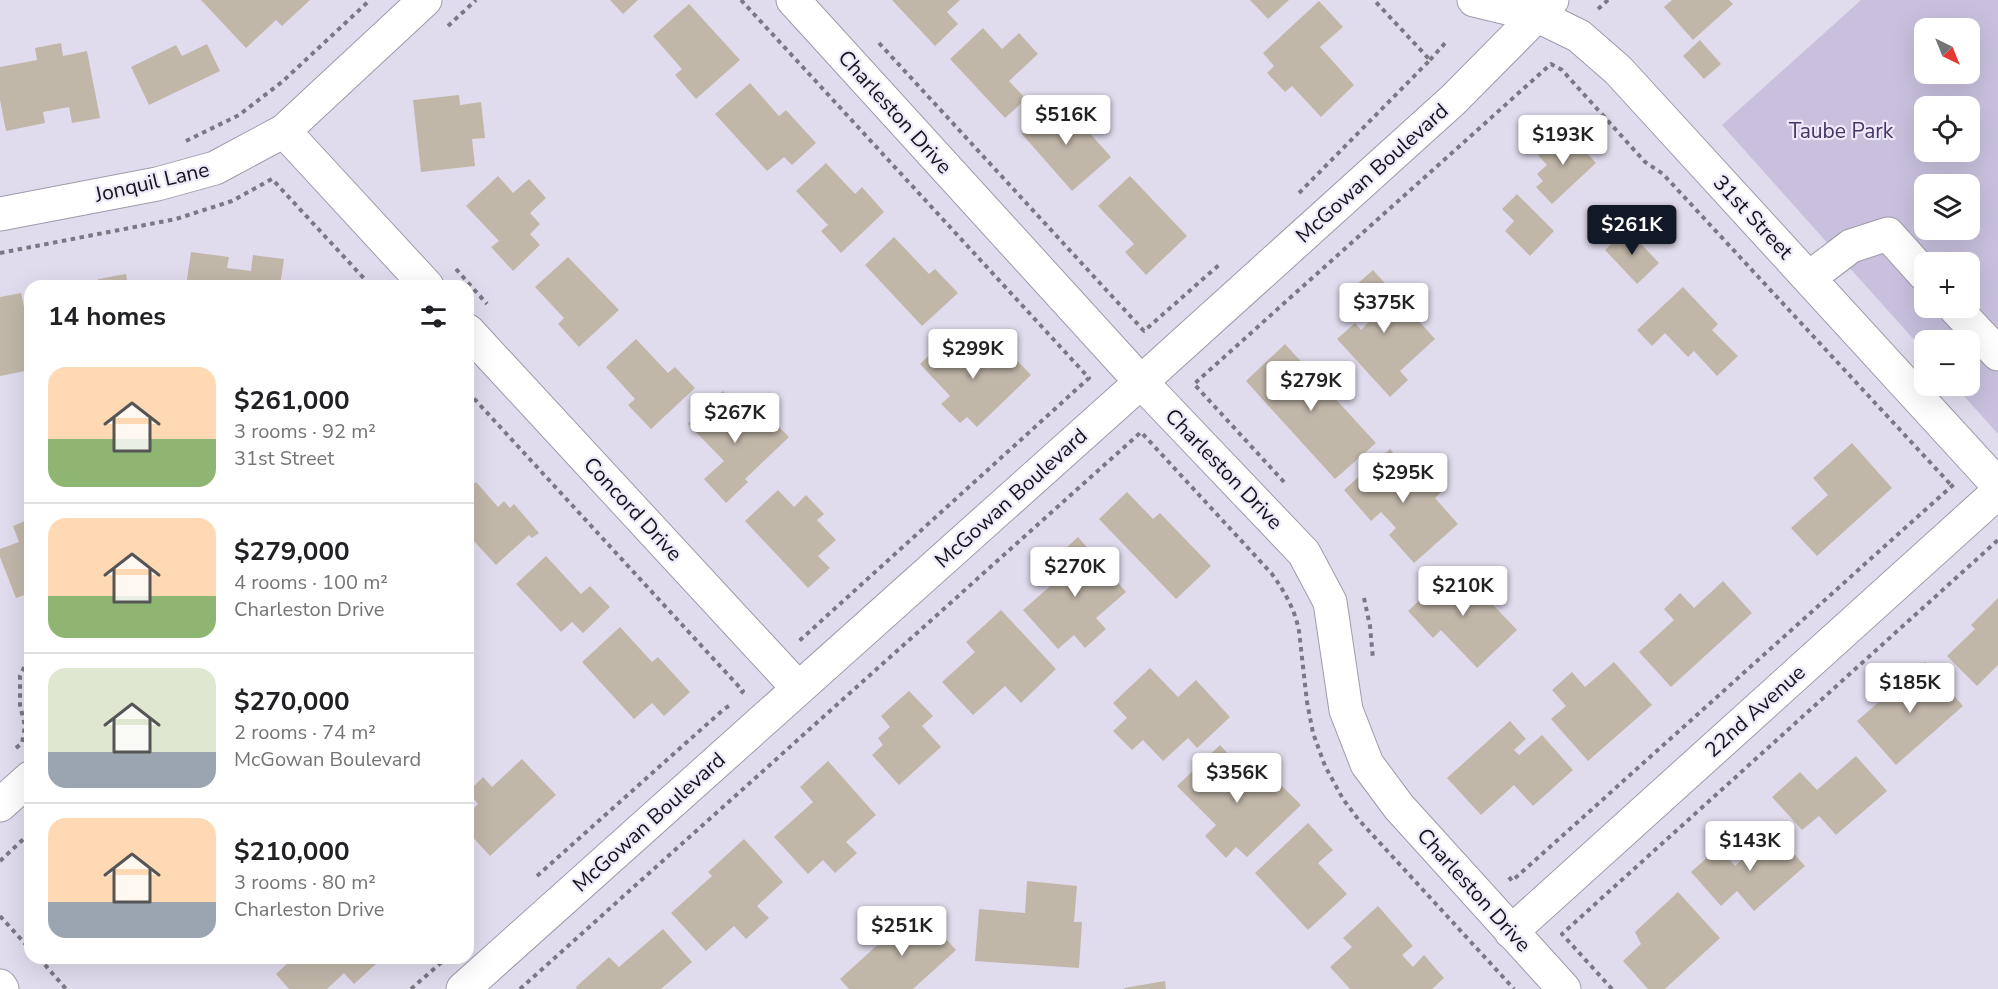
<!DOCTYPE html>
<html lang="en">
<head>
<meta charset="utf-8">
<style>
  :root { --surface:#fff; --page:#f2f2f2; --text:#202124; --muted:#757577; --line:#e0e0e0; --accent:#111827 }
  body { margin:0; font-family:"Nunito Sans",sans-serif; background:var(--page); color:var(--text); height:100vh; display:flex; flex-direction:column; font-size:22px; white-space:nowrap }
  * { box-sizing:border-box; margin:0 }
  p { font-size:20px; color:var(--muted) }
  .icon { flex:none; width:33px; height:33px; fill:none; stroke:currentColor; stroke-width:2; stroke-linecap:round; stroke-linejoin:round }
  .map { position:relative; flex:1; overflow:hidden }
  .side { position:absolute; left:24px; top:280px; width:450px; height:684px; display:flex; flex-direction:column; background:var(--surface); border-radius:18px; box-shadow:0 6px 24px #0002 }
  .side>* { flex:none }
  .needle { width:39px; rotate:137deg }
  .fabs { position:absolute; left:1914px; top:18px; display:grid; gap:12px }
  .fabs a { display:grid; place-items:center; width:66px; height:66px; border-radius:12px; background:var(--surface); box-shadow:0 6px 24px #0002; font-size:30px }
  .price { position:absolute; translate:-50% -51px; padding:0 14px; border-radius:6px; background:#fff; color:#222; font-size:20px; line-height:39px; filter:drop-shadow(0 2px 3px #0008) }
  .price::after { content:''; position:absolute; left:50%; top:36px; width:18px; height:14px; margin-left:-9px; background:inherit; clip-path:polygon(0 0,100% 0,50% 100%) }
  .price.current { background:var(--accent); color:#fff }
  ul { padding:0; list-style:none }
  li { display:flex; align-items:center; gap:18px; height:150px; padding:0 24px }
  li+li { border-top:2px solid var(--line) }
  li span { display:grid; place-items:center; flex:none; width:168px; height:120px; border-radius:18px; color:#555 }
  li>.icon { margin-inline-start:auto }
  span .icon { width:72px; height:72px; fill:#fffc; stroke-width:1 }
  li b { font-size:26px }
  h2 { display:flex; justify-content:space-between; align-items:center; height:72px; padding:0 24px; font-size:26px }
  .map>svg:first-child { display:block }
</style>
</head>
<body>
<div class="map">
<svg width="1998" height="989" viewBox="0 0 1998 989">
  <rect width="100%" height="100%" fill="#e1dced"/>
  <path fill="#c8c0dd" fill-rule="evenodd" d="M 1861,0 L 1998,0 L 1998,434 L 1955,386 L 1970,386 L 1970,340 L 1924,340 L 1924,351 L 1722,125 ZM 1924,28 L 1970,28 L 1970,74 L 1924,74 ZM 1924,106 L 1970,106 L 1970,152 L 1924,152 ZM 1924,184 L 1970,184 L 1970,230 L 1924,230 ZM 1924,262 L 1970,262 L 1970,308 L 1924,308 Z"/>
  <g fill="#c1b7a9">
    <polygon points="201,0 310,0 282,26 276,20 246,48"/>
    <polygon points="610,0 638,0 623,14"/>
    <polygon points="892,0 960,0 947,12 958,24 935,46"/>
    <polygon points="1250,0 1289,0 1268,19"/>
    <polygon points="1672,0 1729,0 1733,4 1693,40 1664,7"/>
    <polygon points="1319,1 1343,27 1320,47 1354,85 1321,117 1292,86 1285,92 1267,73 1274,66 1263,53"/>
    <polygon points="689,4 740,60 696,99 675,75 682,69 653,36"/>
    <polygon points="983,28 1002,49 1019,33 1038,54 1009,81 1026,99 1005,118 950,59"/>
    <polygon points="1700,40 1721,64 1704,79 1683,56"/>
    <polygon points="61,43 63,56 87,51 100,118 72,123 69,107 43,112 45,123 6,131 0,100 0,67 37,60 35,48"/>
    <polygon points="207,44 220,71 149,105 131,67 176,45 182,56"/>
    <polygon points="750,83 779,116 786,110 816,143 792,165 784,157 767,171 715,114"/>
    <polygon points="459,95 460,105 481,102 485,138 472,139 475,166 421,172 413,100"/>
    <polygon points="1060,100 1111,157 1072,191 1022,134"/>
    <polygon points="1565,129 1596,163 1552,204 1536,187 1543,181 1537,174 1547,165 1538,155"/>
    <polygon points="826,163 855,194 862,187 884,212 841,253 821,231 828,225 796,191"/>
    <polygon points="498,176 513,193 529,179 546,198 530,213 540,224 530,234 540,245 513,271 491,247 499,241 466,206"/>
    <polygon points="1130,176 1187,236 1146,275 1125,252 1134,244 1098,206"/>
    <polygon points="1517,194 1554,231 1530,256 1505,231 1514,221 1502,209"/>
    <polygon points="1627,229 1659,263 1637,284 1605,250"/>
    <polygon points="894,237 929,274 935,269 958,293 922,326 865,265"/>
    <polygon points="191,252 229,257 227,268 251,271 253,255 284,259 280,286 186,286"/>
    <polygon points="568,257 619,310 579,347 558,324 564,318 535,287"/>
    <polygon points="1373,270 1435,339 1400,371 1408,380 1390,397 1337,339 1355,323 1361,330 1370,321 1346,294"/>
    <polygon points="126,274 128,286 99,286 98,279"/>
    <polygon points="1683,287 1718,324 1712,330 1738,356 1717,376 1694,351 1688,357 1665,333 1652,346 1637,330"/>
    <polygon points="21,293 30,334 30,370 0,376 0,297"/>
    <polygon points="954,332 989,369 1008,351 1031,375 977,427 967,417 960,423 941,404 950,396 920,364"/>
    <polygon points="636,339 668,373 675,367 695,388 651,429 628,405 635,399 606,367"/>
    <polygon points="1285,344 1376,443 1335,479 1246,381"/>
    <polygon points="723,391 762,431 773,421 789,437 745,479 748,482 726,503 704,479 724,461 688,424"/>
    <polygon points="1852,443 1892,488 1817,556 1791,528 1828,495 1813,478"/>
    <polygon points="1390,449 1418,482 1426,474 1434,475 1443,483 1442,491 1435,498 1458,524 1414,563 1389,535 1396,528 1381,512 1371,521 1344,490"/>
    <polygon points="476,482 498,507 504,501 510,508 514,504 539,533 532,538 529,535 496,565 472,539 468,542 468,489"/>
    <polygon points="778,490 794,507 806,495 824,514 817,520 836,540 818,556 830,568 808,588 745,521"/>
    <polygon points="1127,492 1153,519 1160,513 1211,566 1176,599 1099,519"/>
    <polygon points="30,519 30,593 16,598 0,557 0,549 19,542 13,526"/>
    <polygon points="1078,537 1126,592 1096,618 1106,629 1085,648 1074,635 1058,649 1023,610 1064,574 1052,561"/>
    <polygon points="546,556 581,594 590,586 610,607 583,633 572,622 561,632 516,584"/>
    <polygon points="1456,566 1517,630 1477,668 1441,630 1433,638 1408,611"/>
    <polygon points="1723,581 1752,613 1671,687 1639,652 1674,620 1664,609 1680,593 1694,608"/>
    <polygon points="1998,598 1998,665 1977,686 1947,656 1975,629 1971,625"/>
    <polygon points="1001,610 1056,669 1021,703 1005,686 973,715 942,682 975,652 966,642"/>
    <polygon points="620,627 652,662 658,657 690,692 664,716 652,703 634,719 582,662"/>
    <polygon points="1614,662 1652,705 1588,761 1551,719 1566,706 1552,690 1572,672 1585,687"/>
    <polygon points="1925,662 1963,706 1896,765 1857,721"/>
    <polygon points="1150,668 1178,697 1196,680 1230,717 1197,748 1188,738 1163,761 1143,740 1132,750 1113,731 1127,718 1113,703"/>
    <polygon points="909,691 933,716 922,726 941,747 899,785 872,755 883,745 878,738 890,727 881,716"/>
    <polygon points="1510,721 1526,739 1514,750 1519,755 1542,735 1573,770 1533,806 1514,785 1481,815 1447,778"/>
    <polygon points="1220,745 1246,773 1242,778 1254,790 1270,774 1301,805 1247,857 1236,847 1226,858 1205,836 1216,825 1177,786"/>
    <polygon points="1856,756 1887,791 1836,835 1819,816 1802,830 1772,797 1800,772 1817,790"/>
    <polygon points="522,759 556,795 490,856 468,832 468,814 478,804 468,792 483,777 492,787"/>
    <polygon points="828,761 876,815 846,842 857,853 835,873 823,860 808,874 774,837 813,802 800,787"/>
    <polygon points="1308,823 1333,850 1318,863 1347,894 1308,930 1255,873"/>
    <polygon points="1774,831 1805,866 1754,911 1737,891 1721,906 1691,872 1719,847 1735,866"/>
    <polygon points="744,839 783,882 757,906 769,918 746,939 734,926 706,951 671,913 712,876 708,872"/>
    <polygon points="1027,881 1077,886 1074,922 1082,922 1079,968 975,961 979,909 1025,913"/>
    <polygon points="1678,892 1720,938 1665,989 1648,989 1623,961 1641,944 1635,932"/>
    <polygon points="1378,906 1413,946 1402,955 1413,967 1424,955 1444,978 1432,989 1350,989 1330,967 1352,947 1343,938"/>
    <polygon points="918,908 956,950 913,989 849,989 840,979"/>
    <polygon points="663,929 692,962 661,989 577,989 576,987 609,957 619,967"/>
    <polygon points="293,958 373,958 377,963 354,984 344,973 327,989 289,989 276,974"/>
    <polygon points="1165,981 1166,989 1124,989 1124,988"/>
  </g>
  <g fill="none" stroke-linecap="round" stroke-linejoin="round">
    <defs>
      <g id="minor">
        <polyline points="793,0 1141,382 1304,553 1330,602 1346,710 1367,764 1399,807 1564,989"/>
        <polyline points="1474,0 1536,15 1579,36 1618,70 1998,485"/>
        <polyline points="284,131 427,286"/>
        <polyline points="0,214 157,184 215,168 284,131 425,0"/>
        <polyline points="1809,278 1851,246 1888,234 1924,274"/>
        <polyline points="1955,308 1998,354"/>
        <polyline points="468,331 798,688"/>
        <polyline points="0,805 30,778"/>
        <polyline points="1511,932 1998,492"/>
        <polyline points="0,986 2,989"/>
        <polyline points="463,989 1141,382 1453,100 1552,0"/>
      </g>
    </defs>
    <use href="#minor" stroke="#9e9aa9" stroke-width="35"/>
    <g stroke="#7b7783" stroke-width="4" stroke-dasharray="4.5 4.5" stroke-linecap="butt">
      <polyline points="741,0 1089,378 798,642 796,641"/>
      <polyline points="1598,9 1608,0"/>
      <polyline points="448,26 476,0"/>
      <polyline points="879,43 1144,331 1220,264"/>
      <polyline points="1430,60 1446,42"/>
      <polyline points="186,141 239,115 282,82 370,0"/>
      <polyline points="1299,193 1430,60 1374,0"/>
      <polyline points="0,253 176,219 232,201 272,179 371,286"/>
      <polyline points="456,269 487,304"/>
      <polyline points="468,392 743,691 738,697"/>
      <polyline points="1284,482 1194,384 1551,64 1562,70 1645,162 1663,174 1952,486"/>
      <polyline points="1364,598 1370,626 1373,659"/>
      <polyline points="16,748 22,743 25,726 20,705 20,676 30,655"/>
      <polyline points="0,861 30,833"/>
      <polyline points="537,876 724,709 729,706"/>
      <polyline points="1509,877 1512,881 1954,484"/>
      <polyline points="0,916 30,949"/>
      <polyline points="39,958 66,989"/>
      <polyline points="411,989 443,961"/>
      <path d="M 520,989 L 1141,432 L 1272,574 C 1285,592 1295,610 1299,631 L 1307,702 L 1313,733 L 1325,766 L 1343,799 L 1358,819 L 1514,989"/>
      <polyline points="1612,989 1562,934 1998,540"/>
    </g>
    <use href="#minor" stroke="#fff" stroke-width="33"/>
  </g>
  <g text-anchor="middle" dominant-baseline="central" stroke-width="4.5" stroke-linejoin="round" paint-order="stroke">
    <g font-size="21" fill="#16141a" stroke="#eee9fa">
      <text transform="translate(895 112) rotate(48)">Charleston Drive</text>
      <text transform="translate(1372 173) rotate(-42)">McGowan Boulevard</text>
      <text transform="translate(152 182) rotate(-13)">Jonquil Lane</text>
      <text transform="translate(1753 217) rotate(47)">31st Street</text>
      <text transform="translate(1224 469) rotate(46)">Charleston Drive</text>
      <text transform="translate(1011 498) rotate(-42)">McGowan Boulevard</text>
      <text transform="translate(633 509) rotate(47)">Concord Drive</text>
      <text transform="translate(1755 711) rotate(-42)">22nd Avenue</text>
      <text transform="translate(649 822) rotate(-42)">McGowan Boulevard</text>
      <text transform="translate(1474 890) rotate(48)">Charleston Drive</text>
    </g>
    <g font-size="21" fill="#443561" stroke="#eee9fa">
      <text x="1841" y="131">Taube Park</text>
    </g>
  </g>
</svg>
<div class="fabs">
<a><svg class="needle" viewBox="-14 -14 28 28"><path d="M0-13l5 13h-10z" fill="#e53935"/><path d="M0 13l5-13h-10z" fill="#757577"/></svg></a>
<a><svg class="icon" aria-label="locate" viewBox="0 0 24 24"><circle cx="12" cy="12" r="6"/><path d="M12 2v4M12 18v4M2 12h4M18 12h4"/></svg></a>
<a><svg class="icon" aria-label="layers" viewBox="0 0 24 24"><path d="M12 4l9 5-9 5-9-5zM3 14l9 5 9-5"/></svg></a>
<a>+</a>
<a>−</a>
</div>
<b class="price" style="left:1066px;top:146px">$516K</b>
<b class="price" style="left:1563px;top:166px">$193K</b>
<b class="price current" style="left:1632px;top:256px">$261K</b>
<b class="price" style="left:1384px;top:334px">$375K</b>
<b class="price" style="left:973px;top:380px">$299K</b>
<b class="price" style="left:1311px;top:412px">$279K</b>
<b class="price" style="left:735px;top:444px">$267K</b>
<b class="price" style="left:1403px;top:504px">$295K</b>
<b class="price" style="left:1075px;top:598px">$270K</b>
<b class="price" style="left:1463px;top:617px">$210K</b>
<b class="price" style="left:1910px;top:714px">$185K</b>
<b class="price" style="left:1237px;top:804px">$356K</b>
<b class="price" style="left:1750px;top:872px">$143K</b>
<b class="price" style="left:902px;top:957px">$251K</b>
<section class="side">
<h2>14 homes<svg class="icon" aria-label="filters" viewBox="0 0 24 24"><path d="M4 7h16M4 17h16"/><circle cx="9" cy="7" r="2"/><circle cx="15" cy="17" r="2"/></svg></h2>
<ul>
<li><span style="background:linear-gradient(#ffd9b3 60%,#8fb573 0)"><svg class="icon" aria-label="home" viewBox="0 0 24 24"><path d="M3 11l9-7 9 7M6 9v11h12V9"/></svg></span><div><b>$261,000</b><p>3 rooms · 92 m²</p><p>31st Street</p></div></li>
<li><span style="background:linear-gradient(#ffd9b3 65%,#8fb573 0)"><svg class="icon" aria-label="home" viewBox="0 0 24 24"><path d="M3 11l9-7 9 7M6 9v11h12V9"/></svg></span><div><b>$279,000</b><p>4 rooms · 100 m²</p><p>Charleston Drive</p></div></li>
<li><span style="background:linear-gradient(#dfe7d0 70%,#9aa5b1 0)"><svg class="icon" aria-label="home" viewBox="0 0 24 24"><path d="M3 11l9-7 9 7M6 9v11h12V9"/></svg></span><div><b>$270,000</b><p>2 rooms · 74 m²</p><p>McGowan Boulevard</p></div></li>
<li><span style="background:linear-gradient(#ffd9b3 70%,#9aa5b1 0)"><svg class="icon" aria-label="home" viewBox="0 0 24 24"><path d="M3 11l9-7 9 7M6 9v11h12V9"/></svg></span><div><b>$210,000</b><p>3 rooms · 80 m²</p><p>Charleston Drive</p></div></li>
</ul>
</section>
</div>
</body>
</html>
